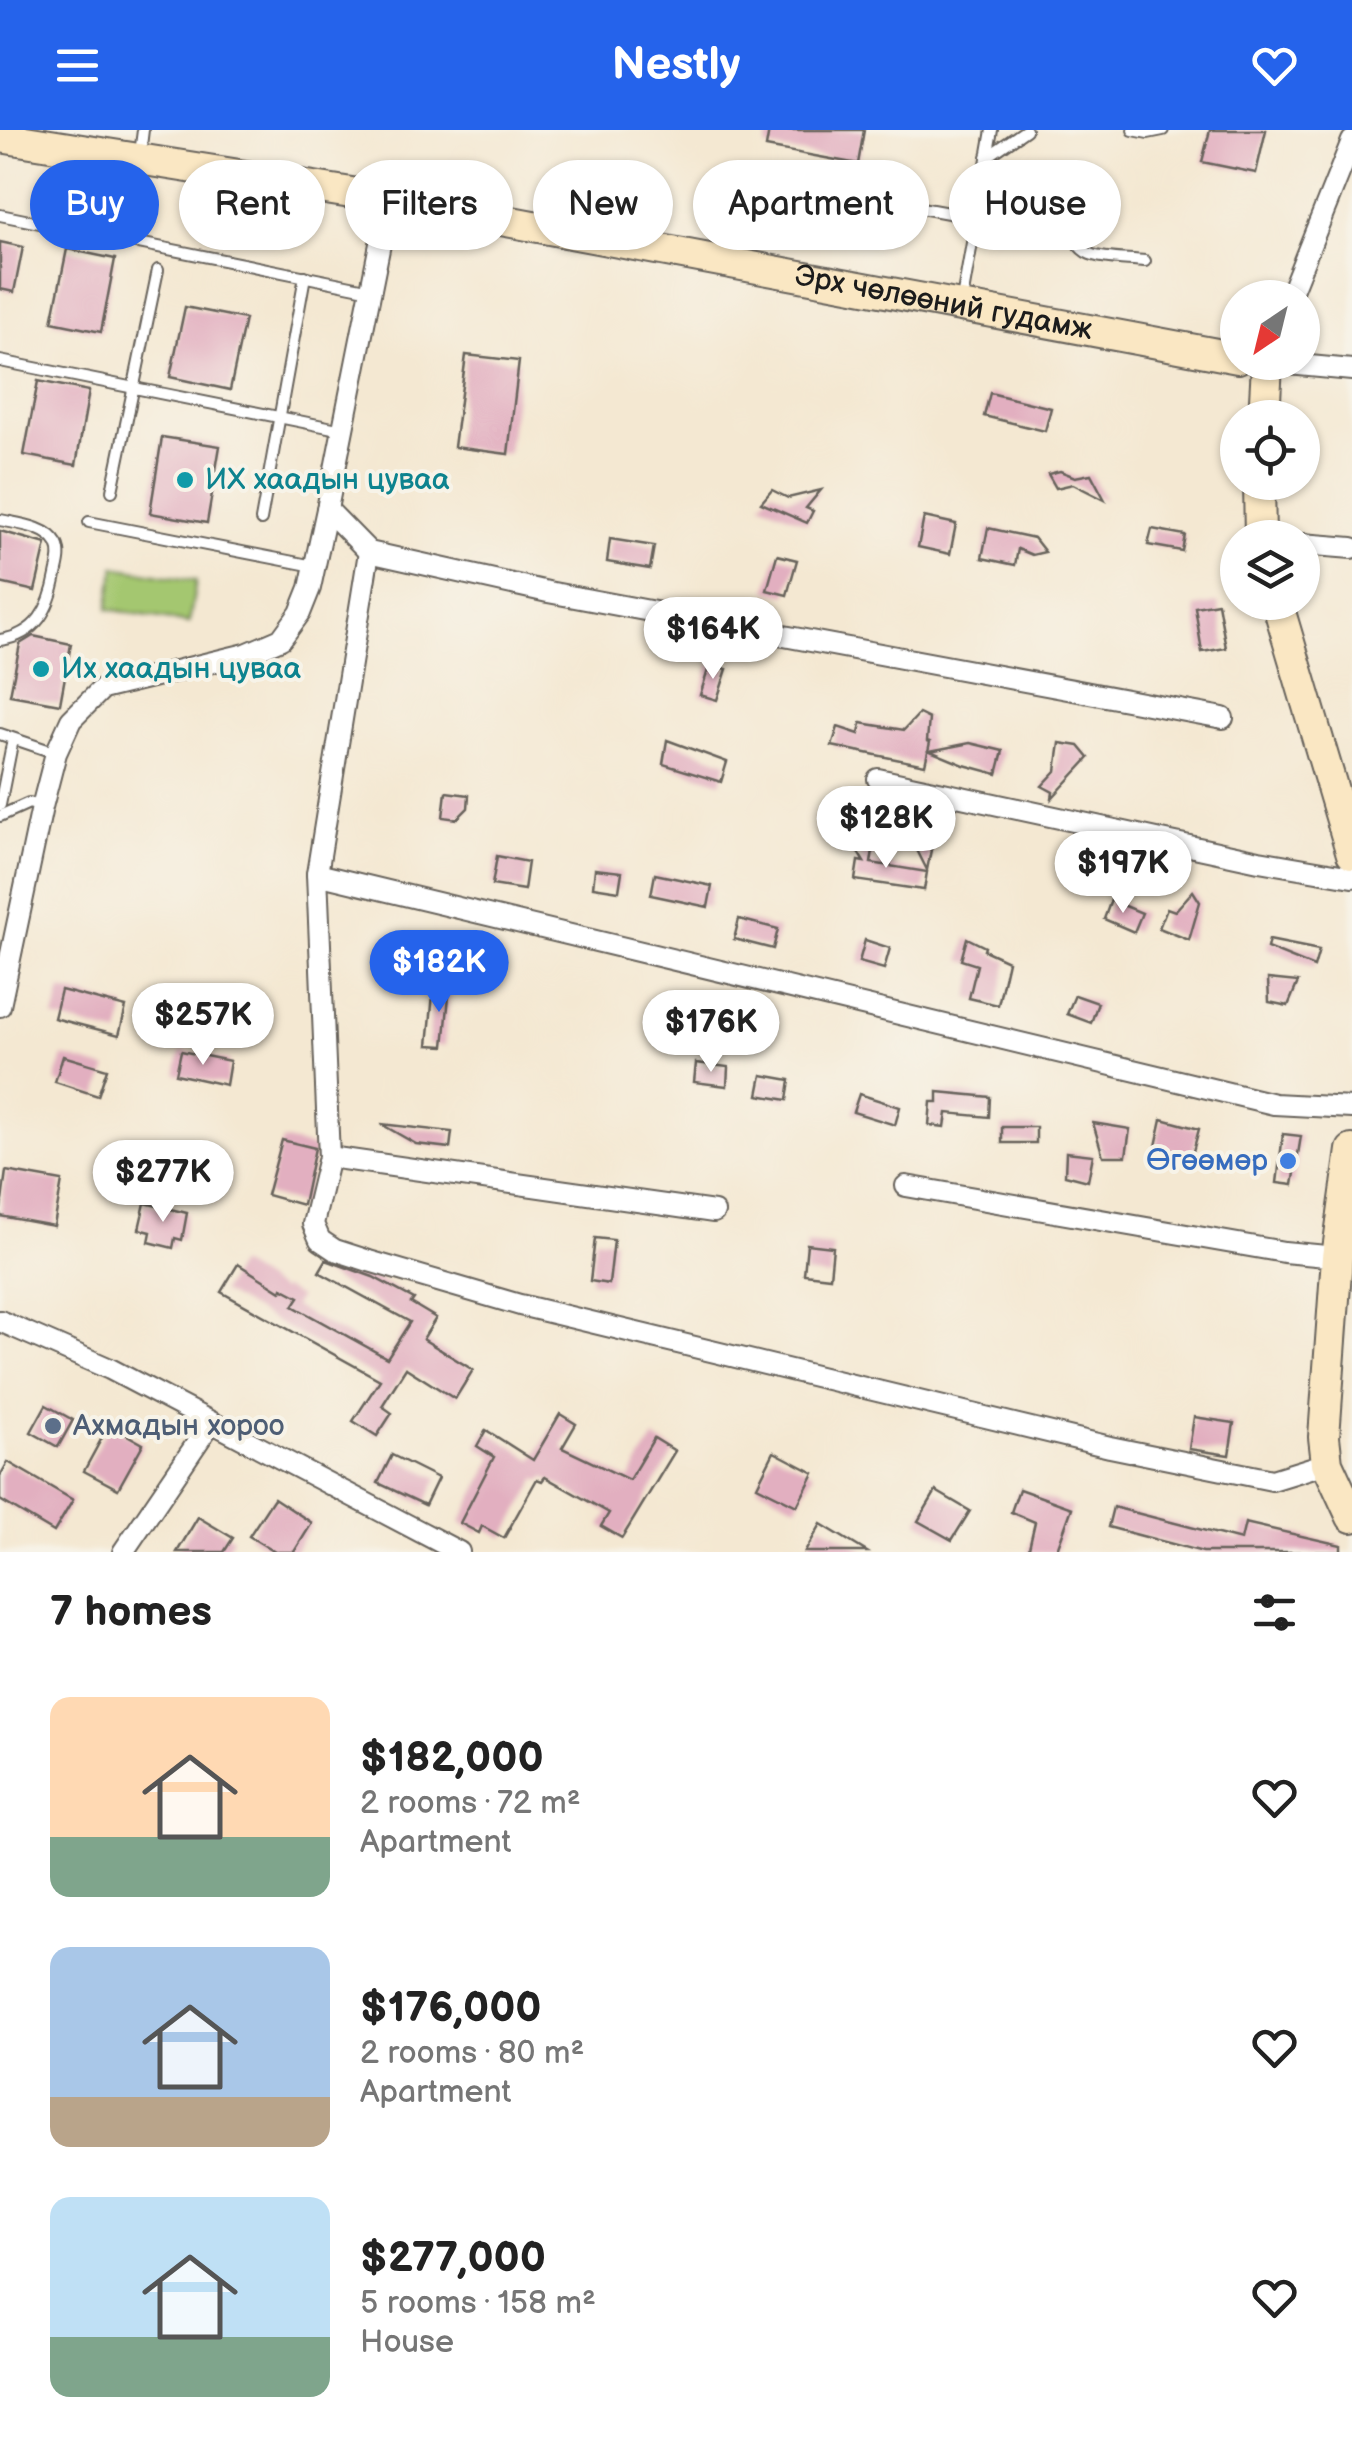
<!DOCTYPE html>
<html lang="en">
<head>
<meta charset="utf-8">
<style>
  :root { --surface:#fff; --page:#f2f2f2; --text:#222; --muted:#767676; --accent:#2563eb }
  body { margin:0; font-family:"Balsamiq Sans",sans-serif; background:var(--page); color:var(--text); height:100vh; display:flex; flex-direction:column; font-size:38px; white-space:nowrap }
  * { box-sizing:border-box; margin:0 }
  p { font-size:32px; color:var(--muted) }
  .icon { flex:none; width:55px; height:55px; fill:none; stroke:currentColor; stroke-width:2; stroke-linecap:round; stroke-linejoin:round }
  .map { position:relative; height:1422px; overflow:hidden }
  .panel { display:flex; flex-direction:column; background:var(--surface); flex:1 }
  .panel>* { flex:none }
  .guide { position:absolute; left:30px; top:30px; width:1292px; height:90px; display:flex; gap:20px }
  .needle { width:65px; rotate:215deg }
  .buttons { position:absolute; left:1220px; top:150px; display:grid; gap:20px }
  .buttons a { display:grid; place-items:center; width:100px; height:100px; border-radius:50%; background:var(--surface); box-shadow:0 2px 8px #0004; font-size:50px }
  .price { position:absolute; translate:-50% -85px; padding:0 22px; border-radius:35px; background:#fff; color:#222; font-size:32px; line-height:65px; filter:drop-shadow(0 2px 5px #0008) }
  .price::after { content:''; position:absolute; left:50%; top:60px; width:30px; height:22px; margin-left:-15px; background:inherit; clip-path:polygon(0 0,100% 0,50% 100%) }
  .price.selected { background:var(--accent); color:#fff }
  ul { padding:0; list-style:none }
  li { display:flex; align-items:center; gap:30px; height:250px; padding:0 50px }
  li span { display:grid; place-items:center; flex:none; width:280px; height:200px; border-radius:20px; color:#555 }
  li>.icon { margin-inline-start:auto }
  span .icon { width:120px; height:120px; fill:#fffc; stroke-width:1 }
  li b { font-size:42px }
  h2 { display:flex; justify-content:space-between; align-items:center; height:120px; padding:0 50px; font-size:42px }
  .tag { padding:0 35px; border-radius:45px; background:var(--surface); box-shadow:0 2px 8px #0004; font-size:35px; line-height:90px }
  .tag.selected { background:var(--accent); color:#fff }
  header { display:flex; justify-content:space-between; align-items:center; height:130px; padding:0 50px; background:var(--accent); color:#fff; font-size:45px; font-weight:600 }
  .map>svg:first-child { display:block }
</style>
</head>
<body>
<header><svg class="icon" aria-label="menu" viewBox="0 0 24 24"><path d="M4 6h16M4 12h16M4 18h16"/></svg>Nestly<svg class="icon" aria-label="heart" viewBox="0 0 24 24"><path d="M12 20l-8-8c-3-5 5-10 8-4 3-6 11-1 8 4z"/></svg></header>
<div class="map">
<svg width="1352" height="1422" viewBox="0 0 1352 1422">
  <rect width="100%" height="100%" fill="#f7f3e8"/>
  <filter id="ink" filterUnits="userSpaceOnUse"><feTurbulence type="fractalNoise" baseFrequency=".01" numOctaves="2"/><feDisplacementMap in="SourceGraphic" scale="20" xChannelSelector="R" yChannelSelector="G"/><feConvolveMatrix kernelMatrix="1 2 1 2 8 2 1 2 1" color-interpolation-filters="sRGB"/></filter>
  <filter id="wash" filterUnits="userSpaceOnUse"><feTurbulence type="fractalNoise" baseFrequency=".0048" numOctaves="4" result="noise"/><feDisplacementMap in="SourceGraphic" scale="40" xChannelSelector="R" yChannelSelector="G"/><feGaussianBlur stdDeviation="2.25" result="paint"/><feColorMatrix in="noise" values="0 0 0 0 0 0 0 0 0 0 0 0 0 0 0 0 0 1.4 0 .05"/><feComposite in="paint" operator="in"/></filter>
  <g filter="url(#wash)">
    <rect width="100%" height="100%" fill="#f4e8d2"/>
    <polygon fill="#a4c770" stroke="#607246" stroke-width="2.5" points="115,437 196,451 189,493 108,479"/>
    <g id="blocks">
      <g fill="#e2afc0">
        <polygon points="769,0 864,0 858,34 766,17"/>
        <polygon points="1210,0 1266,0 1256,43 1202,32"/>
        <polygon points="0,112 23,117 14,162 0,159"/>
        <polygon points="67,119 115,129 101,202 52,192"/>
        <polygon points="185,177 245,189 230,260 170,247"/>
        <polygon points="466,225 519,231 508,324 454,317"/>
        <polygon points="38,251 89,261 76,335 24,325"/>
        <polygon points="990,263 1051,278 1045,301 984,286"/>
        <polygon points="162,307 220,316 207,393 150,383"/>
        <polygon points="1060,341 1075,347 1091,344 1105,370 1073,354 1056,358 1048,344"/>
        <polygon points="772,360 788,368 821,360 806,378 813,381 807,393 761,373"/>
        <polygon points="924,387 956,394 950,424 918,417"/>
        <polygon points="988,398 1034,408 1045,422 1032,425 1018,419 1015,435 982,428"/>
        <polygon points="1152,399 1185,405 1182,421 1148,415"/>
        <polygon points="0,401 46,414 35,461 0,453"/>
        <polygon points="610,409 654,416 650,439 607,432"/>
        <polygon points="777,425 797,430 787,465 767,460"/>
        <polygon points="1218,473 1226,518 1202,522 1195,477"/>
        <polygon points="33,506 71,514 60,574 10,565 20,514"/>
        <polygon points="710,534 727,539 717,570 700,565"/>
        <polygon points="919,584 929,589 927,611 930,612 925,635 832,616 838,597 859,604 861,593 904,600"/>
        <polygon points="667,610 727,632 721,652 663,634"/>
        <polygon points="970,613 1003,621 997,644 964,635 930,621"/>
        <polygon points="1060,613 1079,616 1089,628 1052,668 1053,662 1042,656 1056,641"/>
        <polygon points="446,662 469,665 468,678 457,689 443,687"/>
        <polygon points="910,678 932,715 927,740 899,684"/>
        <polygon points="866,711 874,714 871,733 927,742 924,760 855,750 858,731 864,732 853,714"/>
        <polygon points="497,726 528,732 524,760 492,755"/>
        <polygon points="595,739 622,742 619,761 593,757"/>
        <polygon points="655,744 712,756 708,777 651,765"/>
        <polygon points="1193,761 1200,772 1189,810 1159,798 1167,778 1175,781"/>
        <polygon points="1111,770 1142,783 1134,802 1104,789"/>
        <polygon points="739,789 778,799 773,819 734,809"/>
        <polygon points="967,808 985,817 984,820 1008,831 998,875 969,868 977,835 961,830"/>
        <polygon points="865,810 890,818 884,839 859,832"/>
        <polygon points="1269,810 1319,820 1314,837 1267,818"/>
        <polygon points="1268,849 1298,852 1288,876 1269,872"/>
        <polygon points="434,854 450,856 444,916 428,915"/>
        <polygon points="61,860 126,877 119,905 54,888"/>
        <polygon points="1075,865 1098,873 1091,893 1067,884"/>
        <polygon points="181,921 230,931 226,955 176,944"/>
        <polygon points="63,926 107,939 98,966 55,952"/>
        <polygon points="696,933 728,937 727,956 694,952"/>
        <polygon points="762,945 790,950 787,970 758,965"/>
        <polygon points="938,962 990,967 989,987 947,983 945,997 929,995 931,972 938,972"/>
        <polygon points="859,964 900,977 895,995 853,982"/>
        <polygon points="1162,989 1199,999 1192,1025 1156,1016"/>
        <polygon points="1093,993 1130,999 1126,1026 1103,1026"/>
        <polygon points="381,994 452,1002 450,1018 416,1014"/>
        <rect x="1002" y="997" width="34" height="16"/>
        <polygon points="1283,1004 1301,1006 1293,1055 1277,1053"/>
        <polygon points="282,1010 315,1018 303,1075 267,1065"/>
        <polygon points="1066,1022 1093,1025 1088,1051 1065,1045"/>
        <polygon points="6,1041 62,1051 54,1096 0,1086"/>
        <polygon points="145,1073 187,1083 182,1110 175,1108 173,1118 149,1112 151,1102 139,1099"/>
        <polygon points="595,1108 614,1110 609,1154 590,1151"/>
        <polygon points="807,1114 833,1117 830,1147 804,1144"/>
        <polygon points="326,1130 373,1147 414,1169 411,1173 436,1188 423,1209 473,1240 455,1269 406,1238 382,1276 392,1283 377,1306 353,1291 380,1250 221,1162 238,1134 281,1161 282,1158 299,1167 293,1176 387,1228 410,1192 319,1142"/>
        <polygon points="46,1275 73,1290 58,1317 31,1302"/>
        <polygon points="560,1284 576,1294 562,1318 629,1350 654,1308 675,1321 622,1408 601,1396 609,1383 545,1347 542,1351 537,1349 504,1408 482,1396 479,1403 460,1393 494,1327 477,1316 486,1300 533,1330"/>
        <polygon points="1194,1287 1234,1293 1229,1325 1189,1319"/>
        <polygon points="109,1295 143,1314 118,1359 84,1341"/>
        <polygon points="774,1322 814,1343 797,1376 757,1356"/>
        <polygon points="392,1325 438,1348 425,1375 378,1353"/>
        <polygon points="8,1332 73,1370 54,1402 0,1370 0,1346"/>
        <polygon points="1019,1359 1072,1378 1056,1422 1028,1422 1035,1392 1011,1382"/>
        <polygon points="936,1361 970,1381 952,1410 918,1391"/>
        <polygon points="274,1368 312,1393 294,1422 275,1422 249,1406"/>
        <polygon points="1113,1377 1241,1410 1245,1393 1341,1415 1341,1422 1203,1422 1108,1397"/>
        <polygon points="198,1387 233,1408 224,1422 177,1422"/>
        <polygon points="821,1394 867,1422 805,1422"/>
      </g>
    </g>
  </g>
  <g filter="url(#ink)">
    <use href="#blocks" fill-opacity="0" stroke="#68635c" stroke-width="2.5"/>
    <g fill="none" stroke-linecap="round" stroke-linejoin="round">
      <defs>
        <g id="lane">
          <polyline points="1133,0 1148,3 1163,0"/>
          <polyline points="140,24 143,0"/>
          <polyline points="987,27 1026,0"/>
          <path d="M 985,38 C 999,40 1019,39 1032,44 C 1076,62 1061,112 1090,124 C 1105,130 1128,129 1145,131"/>
          <polyline points="773,51 976,88"/>
          <polyline points="0,85 371,160"/>
          <polyline points="961,175 992,0"/>
          <polyline points="0,231 343,300"/>
          <polyline points="112,361 158,140"/>
          <path d="M 0,390 C 18,394 47,396 57,414 C 62,424 58,435 56,445 C 50,478 37,505 0,510"/>
          <polyline points="261,390 305,146"/>
          <polyline points="89,392 314,436"/>
          <polyline points="0,604 56,623"/>
          <polyline points="0,675 13,609"/>
          <polyline points="0,686 29,673 42,677"/>
        </g>
        <g id="street">
          <polyline points="1289,168 1352,11"/>
          <polyline points="1267,232 1352,240"/>
          <polyline points="327,379 369,422 548,462 1223,588"/>
          <polyline points="1302,414 1352,418"/>
          <polyline points="369,422 317,744 329,1027 313,1094 320,1110 335,1120 369,1131 520,1175 1110,1317 1272,1350 1327,1333"/>
          <polyline points="878,649 1259,731 1352,747"/>
          <polyline points="317,744 1274,974 1352,978"/>
          <polyline points="0,876 42,677 56,623 71,590 102,559 246,524 281,509 300,483 310,458 327,379 389,69"/>
          <polyline points="329,1027 714,1082"/>
          <polyline points="906,1056 1284,1122 1337,1127"/>
          <polyline points="0,1191 110,1239 459,1422"/>
          <polyline points="123,1422 210,1294"/>
        </g>
        <g id="secondary">
          <path id="s1" d="M 0,7 L 389,69 L 1238,228"/>
          <polyline points="1262,232 1267,234 1264,288"/>
          <polyline points="1259,352 1260,408"/>
          <polyline points="1277,472 1352,724"/>
          <polyline points="1352,1020 1337,1127 1324,1307 1327,1333 1352,1387"/>
        </g>
      </defs>
      <use href="#lane" stroke="#68635c" stroke-width="14"/>
      <use href="#street" stroke="#68635c" stroke-width="24"/>
      <use href="#secondary" stroke="#68635c" stroke-width="34"/>
      <use href="#lane" stroke="#fff" stroke-width="10"/>
      <use href="#street" stroke="#fff" stroke-width="20"/>
      <use href="#secondary" stroke="#fae7c3" stroke-width="30"/>
    </g>
  </g>
  <g fill="#0f9aa8" stroke="#f7f3e8" stroke-width="4">
    <circle cx="185" cy="350" r="10"/>
    <circle cx="41" cy="539" r="10"/>
  </g>
  <circle fill="#3f7fe0" stroke="#f7f3e8" stroke-width="4" cx="1288" cy="1031" r="10"/>
  <circle fill="#5c6f8a" stroke="#f7f3e8" stroke-width="4" cx="53" cy="1296" r="10"/>
  <g text-anchor="middle" dominant-baseline="central" stroke-width="8" stroke-linejoin="round" paint-order="stroke">
    <g font-size="30" fill="#1c1c1c" stroke="#f7f3e8">
      <text stroke="none"><textPath href="#s1" startOffset="958">Эрх чөлөөний гудамж</textPath></text>
    </g>
    <g font-size="30" fill="#0d838f" stroke="#f7f3e8" text-anchor="start">
      <text x="205" y="350">ИХ хаадын цуваа</text>
      <text x="61" y="539">Их хаадын цуваа</text>
    </g>
    <g font-size="30" fill="#366cbe" stroke="#f7f3e8" text-anchor="end">
      <text x="1268" y="1031">Өгөөмөр</text>
    </g>
    <g font-size="30" fill="#4e5e75" stroke="#f7f3e8" text-anchor="start">
      <text x="73" y="1296">Ахмадын хороо</text>
    </g>
  </g>
</svg>
<div class="buttons">
<a><svg class="needle" viewBox="-14 -14 28 28"><path d="M0-13l5 13h-10z" fill="#e53935"/><path d="M0 13l5-13h-10z" fill="#767676"/></svg></a>
<a><svg class="icon" aria-label="locate" viewBox="0 0 24 24"><circle cx="12" cy="12" r="6"/><path d="M12 2v4M12 18v4M2 12h4M18 12h4"/></svg></a>
<a><svg class="icon" aria-label="layers" viewBox="0 0 24 24"><path d="M12 4l9 5-9 5-9-5zM3 14l9 5 9-5"/></svg></a>
</div>
<b class="price" style="left:713px;top:552px">$164K</b>
<b class="price" style="left:886px;top:741px">$128K</b>
<b class="price" style="left:1123px;top:786px">$197K</b>
<b class="price selected" style="left:439px;top:885px">$182K</b>
<b class="price" style="left:203px;top:938px">$257K</b>
<b class="price" style="left:711px;top:945px">$176K</b>
<b class="price" style="left:163px;top:1095px">$277K</b>
<div class="guide">
<a class="tag selected">Buy</a>
<a class="tag">Rent</a>
<a class="tag">Filters</a>
<a class="tag">New</a>
<a class="tag">Apartment</a>
<a class="tag">House</a>
</div>
</div>
<section class="panel">
<h2>7 homes<svg class="icon" aria-label="filters" viewBox="0 0 24 24"><path d="M4 7h16M4 17h16"/><circle cx="9" cy="7" r="2"/><circle cx="15" cy="17" r="2"/></svg></h2>
<ul>
<li><span style="background:linear-gradient(#ffd9b3 70%,#7fa58c 0)"><svg class="icon" aria-label="home" viewBox="0 0 24 24"><path d="M3 11l9-7 9 7M6 9v11h12V9"/></svg></span><div><b>$182,000</b><p>2 rooms · 72 m²</p><p>Apartment</p></div><svg class="icon" aria-label="heart" viewBox="0 0 24 24"><path d="M12 20l-8-8c-3-5 5-10 8-4 3-6 11-1 8 4z"/></svg></li>
<li><span style="background:linear-gradient(#a9c7e8 75%,#b9a48a 0)"><svg class="icon" aria-label="home" viewBox="0 0 24 24"><path d="M3 11l9-7 9 7M6 9v11h12V9"/></svg></span><div><b>$176,000</b><p>2 rooms · 80 m²</p><p>Apartment</p></div><svg class="icon" aria-label="heart" viewBox="0 0 24 24"><path d="M12 20l-8-8c-3-5 5-10 8-4 3-6 11-1 8 4z"/></svg></li>
<li><span style="background:linear-gradient(#bfe0f5 70%,#7fa58c 0)"><svg class="icon" aria-label="home" viewBox="0 0 24 24"><path d="M3 11l9-7 9 7M6 9v11h12V9"/></svg></span><div><b>$277,000</b><p>5 rooms · 158 m²</p><p>House</p></div><svg class="icon" aria-label="heart" viewBox="0 0 24 24"><path d="M12 20l-8-8c-3-5 5-10 8-4 3-6 11-1 8 4z"/></svg></li>
</ul>
</section>
</body>
</html>
